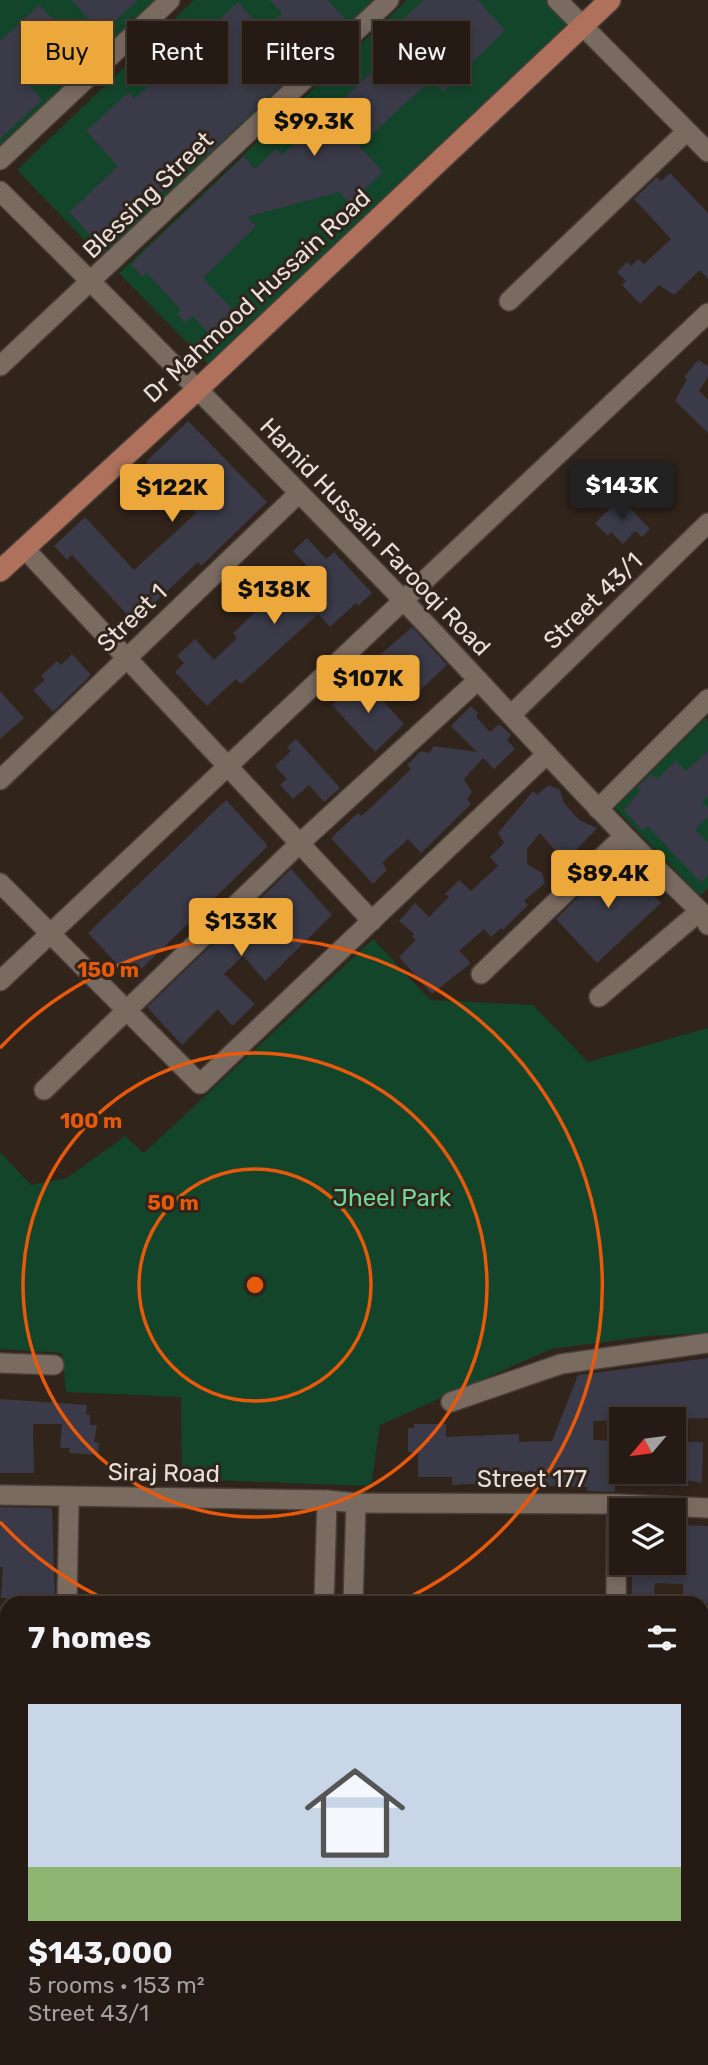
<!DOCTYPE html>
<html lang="en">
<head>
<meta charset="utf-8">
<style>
  :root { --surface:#251b14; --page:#312822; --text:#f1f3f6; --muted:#a3a1a0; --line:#423934; --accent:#eda83c }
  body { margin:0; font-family:Rubik,sans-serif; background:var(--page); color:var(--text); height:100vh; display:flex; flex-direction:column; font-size:26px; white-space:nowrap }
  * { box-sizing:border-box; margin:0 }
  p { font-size:23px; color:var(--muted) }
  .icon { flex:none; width:38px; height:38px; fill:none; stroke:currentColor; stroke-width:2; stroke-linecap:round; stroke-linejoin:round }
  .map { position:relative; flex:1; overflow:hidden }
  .details { position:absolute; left:0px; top:1596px; width:709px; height:469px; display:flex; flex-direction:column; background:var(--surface); border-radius:21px 21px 0 0; box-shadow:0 4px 10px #0003,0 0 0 2px var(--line) }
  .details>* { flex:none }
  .top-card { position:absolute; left:21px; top:21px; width:667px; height:63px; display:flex; gap:14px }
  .needle { width:46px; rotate:241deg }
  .fabs { position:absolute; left:609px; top:1407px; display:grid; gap:14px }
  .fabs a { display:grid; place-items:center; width:77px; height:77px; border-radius:0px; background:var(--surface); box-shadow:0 4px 10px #0003,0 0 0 2px var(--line); font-size:35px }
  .price { position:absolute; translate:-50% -60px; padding:0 16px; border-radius:7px; background:var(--accent); color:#111; font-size:23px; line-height:46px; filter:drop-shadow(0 2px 4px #0008) }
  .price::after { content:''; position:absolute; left:50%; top:42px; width:21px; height:16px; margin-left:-10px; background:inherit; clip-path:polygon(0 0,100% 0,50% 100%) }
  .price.active { background:#222; color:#fff }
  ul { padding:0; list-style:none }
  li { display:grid; align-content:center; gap:14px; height:371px; padding:0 28px }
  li+li { border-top:2px solid var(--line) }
  li span { display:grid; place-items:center; height:217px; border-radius:0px; color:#555 }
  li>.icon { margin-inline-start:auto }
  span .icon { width:126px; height:126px; fill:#fffc; stroke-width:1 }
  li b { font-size:30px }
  h2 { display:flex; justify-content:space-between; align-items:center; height:84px; padding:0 28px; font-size:30px }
  .tag { padding:0 24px; border-radius:0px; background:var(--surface); box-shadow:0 4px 10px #0003,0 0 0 2px var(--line); font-size:24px; line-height:63px }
  .tag.active { background:var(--accent); color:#111 }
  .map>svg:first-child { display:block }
</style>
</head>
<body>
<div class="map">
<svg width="708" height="2065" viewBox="0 0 708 2065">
  <rect width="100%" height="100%" fill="#31241b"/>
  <g fill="#13452a">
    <polygon points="0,0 157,0 0,152"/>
    <polygon points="194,0 383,0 105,261 17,170"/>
    <polygon points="407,0 545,0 568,24 209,365 119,273"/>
    <polygon points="705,718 708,722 708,888 700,896 615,808"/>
    <polygon points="373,939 430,1000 533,1005 588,1062 708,1028 708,1333 649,1336 551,1349 380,1425 371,1486 182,1479 181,1397 66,1392 62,1353 0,1349 0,1152 31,1185 67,1178 125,1136 144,1153"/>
  </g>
  <g fill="#3a3a48">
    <polygon points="71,0 138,0 102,33"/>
    <polygon points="270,0 328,0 348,22 317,51 293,25 288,30 277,18 282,13"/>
    <polygon points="424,0 478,0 505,30 443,92 432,79 359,146 383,172 349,203 339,192 247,217 256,226 203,278 243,321 218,344 193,316 185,323 177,314 181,310 147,273 142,277 131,264 244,156 255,169 276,149 282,155 401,45 389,32"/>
    <polygon points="238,2 271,38 267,42 295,72 207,155 205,153 151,202 149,200 99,245 69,212 118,166 86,131 129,92 134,99 189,49 194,55 227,24 221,18"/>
    <polygon points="39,5 73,38 39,70 42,73 29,85 42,100 0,139 0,41"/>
    <polygon points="670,173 708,213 708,279 700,270 674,295 659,285 640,304 622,285 626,281 617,272 627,262 631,266 638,259 644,264 671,239 634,199 657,177 661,181"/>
    <polygon points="698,360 708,366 708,377 699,391 708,400 708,433 675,401 687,379 684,377"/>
    <polygon points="188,421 267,502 201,566 198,562 134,622 72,555 67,560 54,546 85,517 134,570 196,513 146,462"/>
    <polygon points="620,498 650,529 642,537 635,531 623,544 611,532 608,536 595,523"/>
    <polygon points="307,538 326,559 334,552 372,593 358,606 356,603 330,627 318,614 241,684 236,679 207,706 175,672 184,663 177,656 195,639 214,660 237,638 233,633 276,592 293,611 311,594 307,590 319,579 293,551"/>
    <polygon points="412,627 447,665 415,695 379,656"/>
    <polygon points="72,654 91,675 53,712 33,690 45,680 41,676 57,661 61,665"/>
    <polygon points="362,678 404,724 375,752 332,705"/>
    <polygon points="0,691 24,718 0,739"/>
    <polygon points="471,706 478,713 476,717 490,732 499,724 511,735 507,740 515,749 494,769 483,758 464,779 472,792 467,799 471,804 421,853 408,839 382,863 387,870 373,884 331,838 358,813 361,816 366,812 411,769 407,765 421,751 429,753 434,746 477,752 451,726"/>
    <polygon points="296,739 340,788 324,802 309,785 293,799 280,785 287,779 275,766 291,751 287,747"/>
    <polygon points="708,751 708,796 702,802 708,808 708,817 695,829 708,843 708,875 701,883 648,826 643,831 624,810 641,790 637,787 652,774 657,779 676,761 686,771"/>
    <polygon points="549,785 560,790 564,803 579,820 597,828 565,862 540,833 527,849 527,864 542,873 545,883 524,901 528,905 503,930 501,928 491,937 484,929 459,951 471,963 432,994 399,957 416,940 412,937 414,934 399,921 415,903 429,917 449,897 445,894 459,880 471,891 498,866 490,857 504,843 498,833 533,791 537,795"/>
    <polygon points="226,800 268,846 131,979 88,933"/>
    <polygon points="619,857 661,903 597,963 556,919"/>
    <polygon points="291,869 332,915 265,981 243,956 224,974 255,1004 232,1026 218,1009 182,1045 147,1007"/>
    <polygon points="708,1358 708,1418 593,1421 593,1440 619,1441 619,1480 615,1480 615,1492 587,1491 587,1487 543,1486 543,1473 516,1472 516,1482 452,1485 452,1477 418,1477 418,1452 408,1452 408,1428 414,1428 414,1424 446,1424 446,1437 519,1434 519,1442 552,1441 578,1375"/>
    <polygon points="0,1399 87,1405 86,1414 90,1415 90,1425 97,1425 94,1442 99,1443 98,1455 69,1453 70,1448 60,1448 62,1424 33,1424 34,1473 0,1473"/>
    <polygon points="674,1442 703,1442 702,1483 674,1478"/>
    <polygon points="0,1507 52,1508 55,1600 1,1598 3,1567 0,1567"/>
    <polygon points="679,1525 708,1526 708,1603 683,1603 683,1584 655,1583 653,1603 632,1603 632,1565 674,1563 674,1526"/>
  </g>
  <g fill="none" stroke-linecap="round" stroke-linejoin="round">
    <defs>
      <g id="minor">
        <polyline points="557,0 708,152"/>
        <polyline points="0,160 170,0"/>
        <path d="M 0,191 C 136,326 271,463 404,601 C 503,705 597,812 700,911 L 708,925"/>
        <polyline points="509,301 687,131"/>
        <polyline points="0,366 389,0"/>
        <polyline points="24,548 372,921"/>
        <polyline points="511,715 708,523"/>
        <polyline points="0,780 299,493"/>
        <polyline points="598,809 708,699"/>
        <polyline points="0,883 200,1084 547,754"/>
        <polyline points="481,974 623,837"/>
        <polyline points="0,981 708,313"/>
        <polyline points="599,997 700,911"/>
        <polyline points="44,1090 299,844 478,680"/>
        <polyline points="0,1363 54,1365"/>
        <polyline points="451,1402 561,1364 708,1343"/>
        <polyline points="0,1495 327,1500 356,1503 617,1504 708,1508"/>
        <polyline points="67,1603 69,1497"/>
        <polyline points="324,1603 327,1500"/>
        <polyline points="353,1603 356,1503"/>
        <polyline points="616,1603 617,1504"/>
        <polyline points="0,1680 7,1680"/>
        <polyline points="702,1689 708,1689"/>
        <polyline points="0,1863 7,1863"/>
        <polyline points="702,1875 708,1875"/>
        <polyline points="603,2058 603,2065"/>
        <polyline points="59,2065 59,2058"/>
      </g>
      <g id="major">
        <polyline points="0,571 198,389 610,0"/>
        <polyline points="0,2010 7,2010"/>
        <polyline points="702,2018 708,2019"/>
        <polyline points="0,2034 7,2034"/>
        <polyline points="702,2047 708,2047"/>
        <polyline points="313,2065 313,2058"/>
        <polyline points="341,2065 341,2058"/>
      </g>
    </defs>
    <use href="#minor" stroke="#4a3f39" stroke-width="22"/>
    <use href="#major" stroke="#4a3f39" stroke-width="24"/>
    <use href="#minor" stroke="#7a6b61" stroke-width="19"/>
    <use href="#major" stroke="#af715c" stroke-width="21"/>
  </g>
  <g fill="none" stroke="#e8590c" stroke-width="3.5">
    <circle cx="255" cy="1285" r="116"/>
    <circle cx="255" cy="1285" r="232"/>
    <path d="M113 1603A348 348 0 0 1 0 1522M0 1048A348 348 0 1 1 397 1603"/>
  </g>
  <g text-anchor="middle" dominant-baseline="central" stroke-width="6" stroke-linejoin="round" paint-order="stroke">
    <g font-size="24" fill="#e8dfda" stroke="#31241b">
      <text transform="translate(148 195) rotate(-44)">Blessing Street</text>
      <text transform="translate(257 296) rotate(-43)">Dr Mahmood Hussain Road</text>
      <text transform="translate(375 537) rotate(46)">Hamid Hussain Farooqi Road</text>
      <text transform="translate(593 601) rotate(-44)">Street 43/1</text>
      <text transform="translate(132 618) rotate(-44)">Street 1</text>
      <text transform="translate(164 1473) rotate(1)">Siraj Road</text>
      <text x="532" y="1479">Street 177</text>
    </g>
    <g font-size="24" fill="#71d89b" stroke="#31241b">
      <text x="392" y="1198">Jheel Park</text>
    </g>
  </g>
  <circle cx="255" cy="1285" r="10" fill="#e8590c" stroke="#31241b" stroke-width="3.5"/>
  <g font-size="21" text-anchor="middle" font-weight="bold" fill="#e8590c" stroke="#31241b" stroke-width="6" stroke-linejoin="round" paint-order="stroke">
    <text x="108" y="977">150 m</text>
    <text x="91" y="1128">100 m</text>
    <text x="173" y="1210">50 m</text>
  </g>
</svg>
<div class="fabs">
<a><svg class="needle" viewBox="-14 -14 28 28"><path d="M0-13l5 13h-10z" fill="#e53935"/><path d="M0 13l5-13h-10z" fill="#a3a1a0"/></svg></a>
<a><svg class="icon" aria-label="layers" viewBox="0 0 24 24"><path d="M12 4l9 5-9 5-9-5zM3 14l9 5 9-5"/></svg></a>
</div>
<b class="price" style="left:314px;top:158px">$99.3K</b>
<b class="price active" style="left:622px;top:522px">$143K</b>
<b class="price" style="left:172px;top:524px">$122K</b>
<b class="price" style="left:274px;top:626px">$138K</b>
<b class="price" style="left:368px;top:715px">$107K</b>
<b class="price" style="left:608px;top:910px">$89.4K</b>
<b class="price" style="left:241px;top:958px">$133K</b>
<div class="top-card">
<a class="tag active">Buy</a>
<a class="tag">Rent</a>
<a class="tag">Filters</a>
<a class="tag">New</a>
</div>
<section class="details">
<h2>7 homes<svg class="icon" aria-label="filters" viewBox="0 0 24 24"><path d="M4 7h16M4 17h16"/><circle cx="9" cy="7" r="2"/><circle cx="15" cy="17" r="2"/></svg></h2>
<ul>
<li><span style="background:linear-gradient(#c9d6e8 75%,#8fb573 0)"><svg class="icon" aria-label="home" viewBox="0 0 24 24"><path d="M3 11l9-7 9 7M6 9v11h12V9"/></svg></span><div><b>$143,000</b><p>5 rooms · 153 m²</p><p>Street 43/1</p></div></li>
</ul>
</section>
</div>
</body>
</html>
